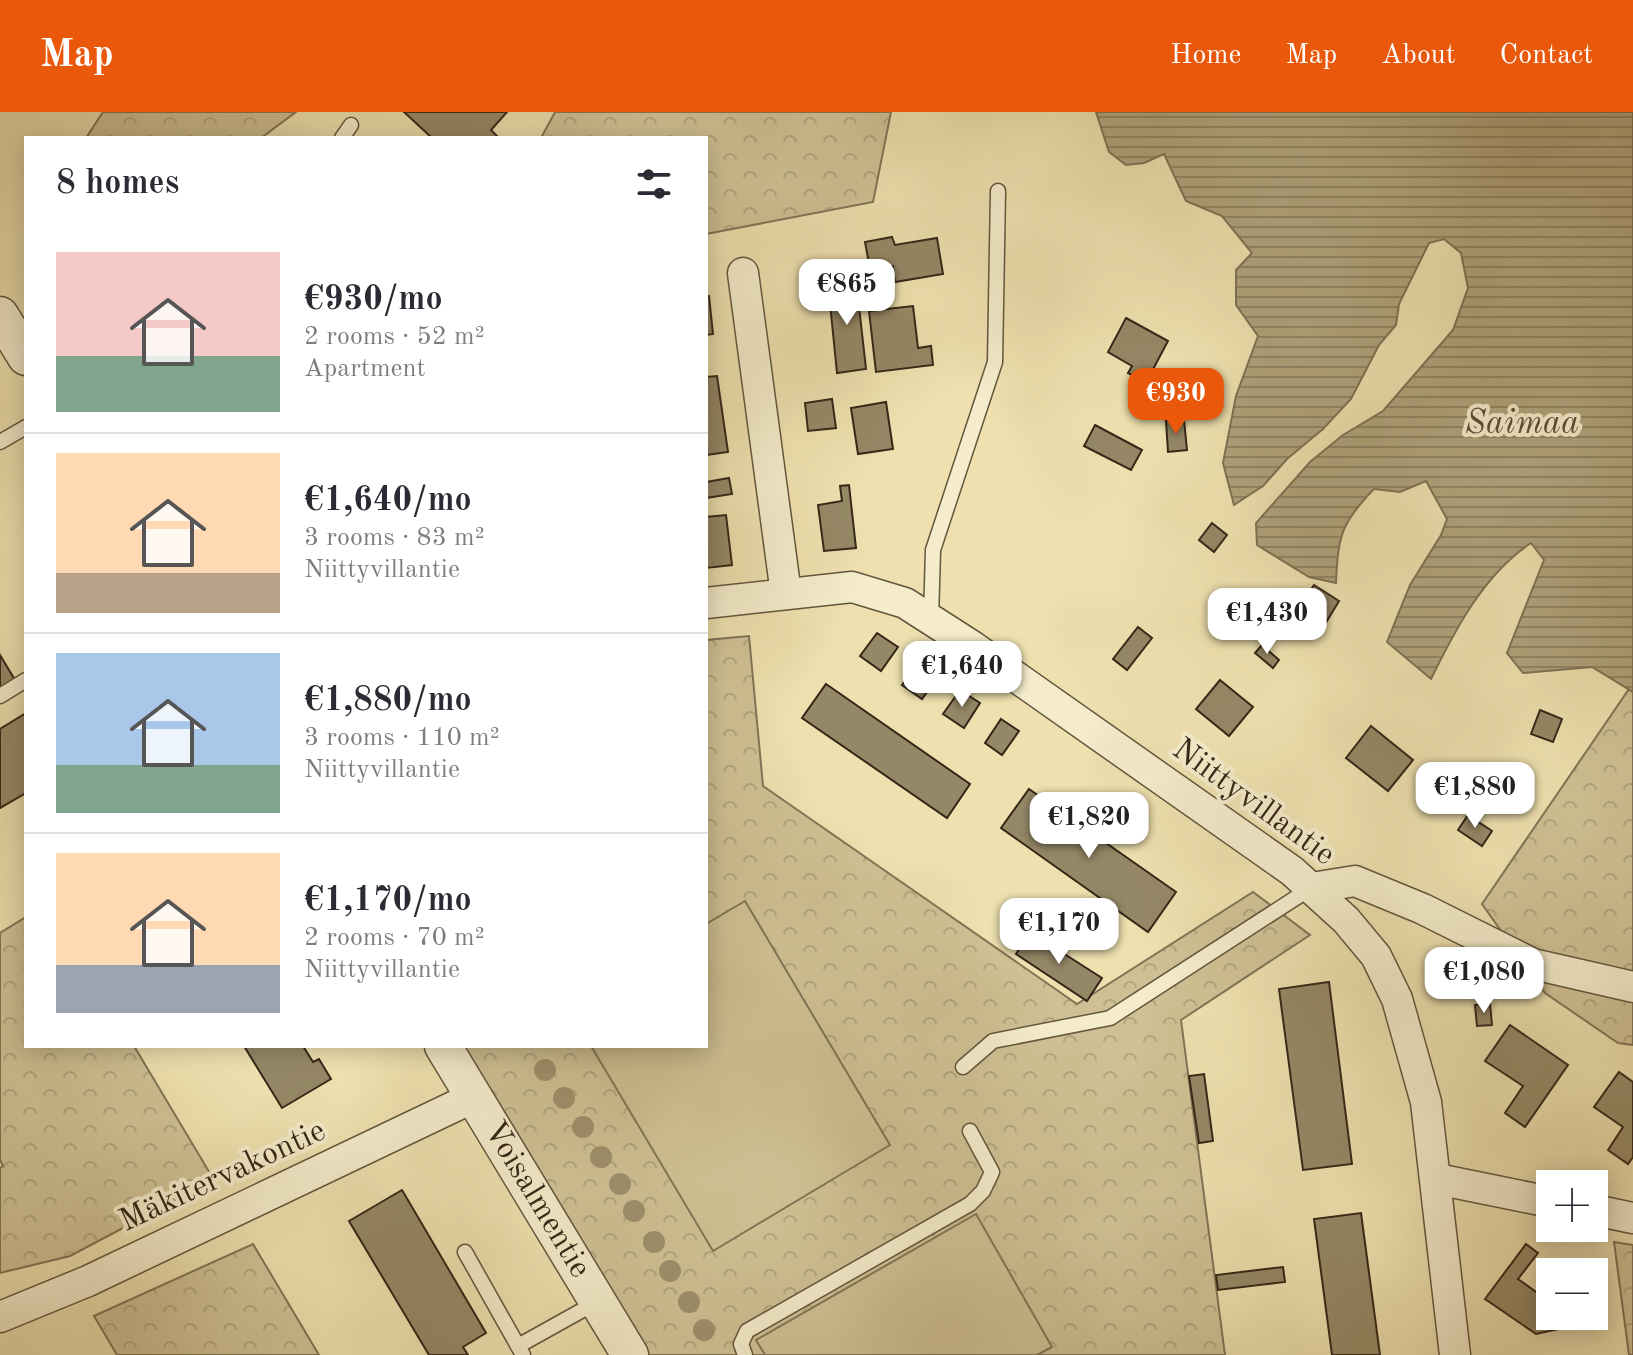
<!DOCTYPE html>
<html lang="en">
<head>
<meta charset="utf-8">
<style>
  :root { --surface:#fff; --page:#f2f2f3; --text:#2b2b33; --muted:#7c7c81; --line:#e1e1e2; --accent:#ea580c }
  body { margin:0; font-family:"Old Standard TT",serif; background:var(--page); color:var(--text); height:100vh; display:flex; flex-direction:column; font-size:30px; white-space:nowrap }
  * { box-sizing:border-box; margin:0 }
  p { font-size:26px; color:var(--muted) }
  .icon { flex:none; width:44px; height:44px; fill:none; stroke:currentColor; stroke-width:2; stroke-linecap:round; stroke-linejoin:round }
  .map { position:relative; flex:1; overflow:hidden }
  .drawer { position:absolute; left:24px; top:24px; width:684px; height:912px; display:flex; flex-direction:column; background:var(--surface); border-radius:0px; box-shadow:0 4px 20px #0003 }
  .drawer>* { flex:none }
  .buttons { position:absolute; left:1536px; top:1058px; display:grid; gap:16px }
  .buttons a { display:grid; place-items:center; width:72px; height:72px; border-radius:0px; background:var(--surface); box-shadow:0 4px 20px #0003; font-size:40px }
  .price { position:absolute; translate:-50% -68px; padding:0 18px; border-radius:16px; background:#fff; color:#222; font-size:26px; line-height:52px; filter:drop-shadow(0 2px 4px #0008) }
  .price::after { content:''; position:absolute; left:50%; top:48px; width:24px; height:18px; margin-left:-12px; background:inherit; clip-path:polygon(0 0,100% 0,50% 100%) }
  .price.selected { background:var(--accent); color:#fff }
  ul { padding:0; list-style:none }
  li { display:flex; align-items:center; gap:24px; height:200px; padding:0 32px }
  li+li { border-top:2px solid var(--line) }
  li span { display:grid; place-items:center; flex:none; width:224px; height:160px; border-radius:0px; color:#555 }
  li>.icon { margin-inline-start:auto }
  span .icon { width:96px; height:96px; fill:#fffc; stroke-width:1 }
  li b { font-size:34px }
  h2 { display:flex; justify-content:space-between; align-items:center; height:96px; padding:0 32px; font-size:34px }
  header { display:flex; align-items:center; gap:48px; box-sizing:border-box; height:112px; padding:0 40px; background:var(--accent); color:#fff }
  header strong { font-size:38px }
  nav { display:flex; gap:44px; margin-inline-start:auto; font-size:28px }
  .map>svg:first-child { display:block }
</style>
</head>
<body>
<header>
<strong>Map</strong>
<nav><a>Home</a><a>Map</a><a>About</a><a>Contact</a></nav>
</header>
<div class="map">
<svg width="1633" height="1243" viewBox="0 0 1633 1243">
  <defs>
    <pattern id="forest-crowns" width="20" height="18" patternUnits="userSpaceOnUse" patternTransform="scale(2)"><rect width="20" height="18" fill="#cfc195"/><path d="M2 6a3 3 0 1 1 6 0M12 15a3 3 0 1 1 6 0" fill="none" stroke="#b2a680"/></pattern>
    <pattern id="water-rules" width="6" height="5" patternUnits="userSpaceOnUse" patternTransform="scale(2)"><rect width="6" height="5" fill="#afa27b"/><path d="M0 2.5h6" fill="none" stroke="#8f8464"/></pattern>
  </defs>
  <rect width="100%" height="100%" fill="#eee1af"/>
  <filter id="stains"><feTurbulence type="fractalNoise" baseFrequency=".0025" numOctaves="4"/><feColorMatrix values="0 0 0 0 .2 0 0 0 0 .09 0 0 0 0 .02 0 0 0 .5 -.17"/></filter>
  <radialGradient id="worn" r=".72"><stop offset=".6" stop-color="#630" stop-opacity="0"/><stop offset="1" stop-color="#630" stop-opacity=".3"/></radialGradient>
  <g fill="url(#forest-crowns)" stroke="#827456" stroke-width="2">
    <polygon points="103,0 296,0 261,26 86,26"/>
    <polygon points="555,0 891,0 873,90 706,122 706,26 541,26"/>
    <polygon points="749,524 763,674 1077,892 1253,780 1310,823 1181,908 1225,1243 649,1243 460,934 706,934 706,528"/>
    <polygon points="1629,577 1633,580 1633,933 1618,931 1545,881 1482,792"/>
    <polygon points="26,805 26,934 134,934 214,1068 70,1144 0,1161 0,1056 3,1054 0,1048 0,821"/>
    <polygon points="1614,1130 1633,1133 1633,1243 1629,1243"/>
    <polygon points="253,1132 319,1243 117,1243 94,1204"/>
  </g>
  <g fill="#cfc195" stroke="#827456" stroke-width="2">
    <polygon points="745,789 890,1033 713,1139 591,934 706,934 706,812"/>
    <polygon points="976,1102 1052,1235 1037,1243 765,1243 756,1228"/>
  </g>
  <path fill="url(#water-rules)" stroke="#7e7153" stroke-width="2" d="M 1096,0 L 1633,0 L 1633,580 L 1592,555 L 1523,561 L 1507,541 L 1544,448 L 1531,431 C 1484,462 1455,518 1431,567 L 1387,530 L 1410,473 L 1441,423 L 1447,407 L 1426,369 L 1400,380 L 1374,377 C 1341,411 1338,424 1336,471 L 1309,465 L 1257,433 L 1256,411 L 1310,350 L 1343,323 L 1383,299 L 1453,218 L 1468,176 L 1461,141 L 1444,127 L 1429,131 L 1399,192 L 1396,213 L 1379,233 L 1351,287 L 1323,317 L 1287,347 L 1263,374 L 1234,393 L 1223,351 L 1236,284 L 1258,224 L 1236,193 L 1236,158 L 1252,141 L 1222,104 L 1186,89 L 1164,42 L 1144,51 L 1126,53 L 1109,40 Z"/>
  <g fill="#958866" stroke="#352717" stroke-width="2">
    <polygon points="404,0 507,0 491,18 499,26 432,26"/>
    <polygon points="892,125 895,133 937,126 943,162 895,170 893,154 870,157 865,130"/>
    <polygon points="856,168 866,257 837,261 828,171"/>
    <polygon points="709,184 713,222 706,223 706,185"/>
    <polygon points="913,194 918,236 931,234 933,253 876,260 869,199"/>
    <polygon points="1126,206 1168,229 1150,263 1147,261 1143,269 1128,261 1132,254 1108,240"/>
    <polygon points="717,264 728,340 706,343 706,265"/>
    <polygon points="832,287 836,316 808,319 805,291"/>
    <polygon points="886,290 893,337 858,342 851,296"/>
    <polygon points="1184,308 1187,338 1168,340 1166,309"/>
    <polygon points="1095,313 1142,338 1131,358 1084,334"/>
    <polygon points="729,366 732,382 706,386 706,370"/>
    <polygon points="849,373 856,436 824,439 818,393 842,389 840,374"/>
    <polygon points="726,403 732,453 706,456 706,405"/>
    <polygon points="1212,411 1227,423 1214,440 1199,428"/>
    <polygon points="1314,473 1339,489 1322,517 1296,501"/>
    <polygon points="1138,515 1152,526 1127,558 1113,547"/>
    <polygon points="877,521 898,535 881,559 860,544"/>
    <polygon points="1262,533 1279,548 1273,556 1255,541"/>
    <polygon points="0,543 15,568 0,577"/>
    <polygon points="919,549 939,563 922,587 902,573"/>
    <polygon points="1220,568 1253,595 1229,624 1196,597"/>
    <polygon points="826,572 970,672 947,706 802,606"/>
    <polygon points="960,578 980,591 964,616 943,602"/>
    <polygon points="1540,598 1562,607 1553,630 1531,622"/>
    <polygon points="26,601 26,681 0,696 0,617"/>
    <polygon points="1001,607 1019,619 1002,643 985,631"/>
    <polygon points="1371,614 1413,648 1388,679 1346,646"/>
    <polygon points="1029,677 1176,780 1148,820 1001,716"/>
    <polygon points="1468,703 1492,719 1482,734 1458,718"/>
    <polygon points="1030,820 1102,866 1087,889 1016,842"/>
    <polygon points="1329,870 1352,1052 1303,1058 1279,877"/>
    <polygon points="1490,891 1492,913 1477,914 1475,893"/>
    <polygon points="1510,913 1568,953 1525,1015 1505,1001 1523,974 1485,949"/>
    <polygon points="244,934 303,934 313,950 319,947 331,967 282,996"/>
    <polygon points="1619,960 1633,970 1633,1045 1628,1052 1608,1038 1623,1015 1594,995"/>
    <polygon points="1204,962 1213,1029 1199,1031 1189,964"/>
    <polygon points="402,1078 486,1221 463,1235 468,1243 429,1243 349,1109"/>
    <polygon points="1361,1101 1380,1243 1332,1243 1314,1107"/>
    <polygon points="1526,1132 1538,1141 1518,1167 1550,1190 1550,1204 1580,1204 1572,1214 1536,1222 1485,1187"/>
    <polygon points="1283,1155 1285,1170 1218,1178 1216,1163"/>
  </g>
  <g fill="none" stroke-linecap="round" stroke-linejoin="round">
    <defs>
      <g id="service">
        <polyline points="342,26 351,13"/>
        <polyline points="0,330 26,315"/>
        <polyline points="931,507 933,438 995,250 998,79"/>
        <polyline points="0,584 26,568"/>
        <polyline points="963,955 993,929 1110,906 1311,776"/>
        <polyline points="465,1140 523,1243"/>
        <polyline points="518,1234 597,1190"/>
        <polyline points="745,1243 741,1232 747,1219 970,1092 983,1079 992,1060 970,1019"/>
      </g>
      <g id="minor">
        <polyline points="743,161 786,482"/>
        <polyline points="706,491 852,475 905,491 972,534 1292,759 1346,808 1376,844 1397,887 1426,990 1455,1243"/>
        <polyline points="1312,776 1355,769 1423,797 1533,852 1633,875"/>
        <polyline points="1437,1067 1550,1090"/>
        <polyline points="1594,1098 1633,1106"/>
        <polyline points="0,1205 88,1169 474,985"/>
      </g>
      <g id="tertiary">
        <polyline points="0,203 26,245"/>
        <path id="s1" d="M 443,934 L 630,1243"/>
      </g>
    </defs>
    <use href="#service" stroke="#63563d" stroke-width="17"/>
    <use href="#minor" stroke="#63563d" stroke-width="33"/>
    <use href="#tertiary" stroke="#63563d" stroke-width="39"/>
    <use href="#service" stroke="#f4eccb" stroke-width="14"/>
    <use href="#minor" stroke="#f4eccb" stroke-width="30"/>
    <use href="#tertiary" stroke="#f4eccb" stroke-width="36"/>
  </g>
  <g fill="#9e906c">
    <circle cx="545" cy="958" r="11"/>
    <circle cx="564" cy="986" r="11"/>
    <circle cx="583" cy="1015" r="11"/>
    <circle cx="601" cy="1045" r="11"/>
    <circle cx="620" cy="1072" r="11"/>
    <circle cx="634" cy="1099" r="11"/>
    <circle cx="654" cy="1130" r="11"/>
    <circle cx="670" cy="1159" r="11"/>
    <circle cx="689" cy="1190" r="11"/>
    <circle cx="704" cy="1218" r="11"/>
  </g>
  <g text-anchor="middle" dominant-baseline="central" stroke-width="8" stroke-linejoin="round" paint-order="stroke">
    <g font-size="32" fill="#352717" stroke="#f4eccb">
      <text transform="translate(1253 691) rotate(36)">Niittyvillantie</text>
      <text transform="translate(223 1065) rotate(-25)">Mäkitervakontie</text>
      <text stroke="none"><textPath href="#s1" startOffset="180">Voisalmentie</textPath></text>
    </g>
    <g font-size="34" font-style="italic" fill="#5a4c35" stroke="#f4eccb">
      <text x="1522" y="312">Saimaa</text>
    </g>
  </g>
  <rect width="100%" height="100%" filter="url(#stains)"/>
  <rect width="100%" height="100%" fill="url(#worn)"/>
</svg>
<div class="buttons">
<a>+</a>
<a>−</a>
</div>
<b class="price" style="left:847px;top:215px">€865</b>
<b class="price selected" style="left:1176px;top:324px">€930</b>
<b class="price" style="left:1267px;top:544px">€1,430</b>
<b class="price" style="left:962px;top:597px">€1,640</b>
<b class="price" style="left:1475px;top:718px">€1,880</b>
<b class="price" style="left:1089px;top:748px">€1,820</b>
<b class="price" style="left:1059px;top:854px">€1,170</b>
<b class="price" style="left:1484px;top:903px">€1,080</b>
<section class="drawer">
<h2>8 homes<svg class="icon" aria-label="filters" viewBox="0 0 24 24"><path d="M4 7h16M4 17h16"/><circle cx="9" cy="7" r="2"/><circle cx="15" cy="17" r="2"/></svg></h2>
<ul>
<li><span style="background:linear-gradient(#f6c9c9 65%,#7fa58c 0)"><svg class="icon" aria-label="home" viewBox="0 0 24 24"><path d="M3 11l9-7 9 7M6 9v11h12V9"/></svg></span><div><b>€930/mo</b><p>2 rooms · 52 m²</p><p>Apartment</p></div></li>
<li><span style="background:linear-gradient(#ffd9b3 75%,#b9a48a 0)"><svg class="icon" aria-label="home" viewBox="0 0 24 24"><path d="M3 11l9-7 9 7M6 9v11h12V9"/></svg></span><div><b>€1,640/mo</b><p>3 rooms · 83 m²</p><p>Niittyvillantie</p></div></li>
<li><span style="background:linear-gradient(#a9c7e8 70%,#7fa58c 0)"><svg class="icon" aria-label="home" viewBox="0 0 24 24"><path d="M3 11l9-7 9 7M6 9v11h12V9"/></svg></span><div><b>€1,880/mo</b><p>3 rooms · 110 m²</p><p>Niittyvillantie</p></div></li>
<li><span style="background:linear-gradient(#ffd9b3 70%,#9aa5b1 0)"><svg class="icon" aria-label="home" viewBox="0 0 24 24"><path d="M3 11l9-7 9 7M6 9v11h12V9"/></svg></span><div><b>€1,170/mo</b><p>2 rooms · 70 m²</p><p>Niittyvillantie</p></div></li>
</ul>
</section>
</div>
</body>
</html>
